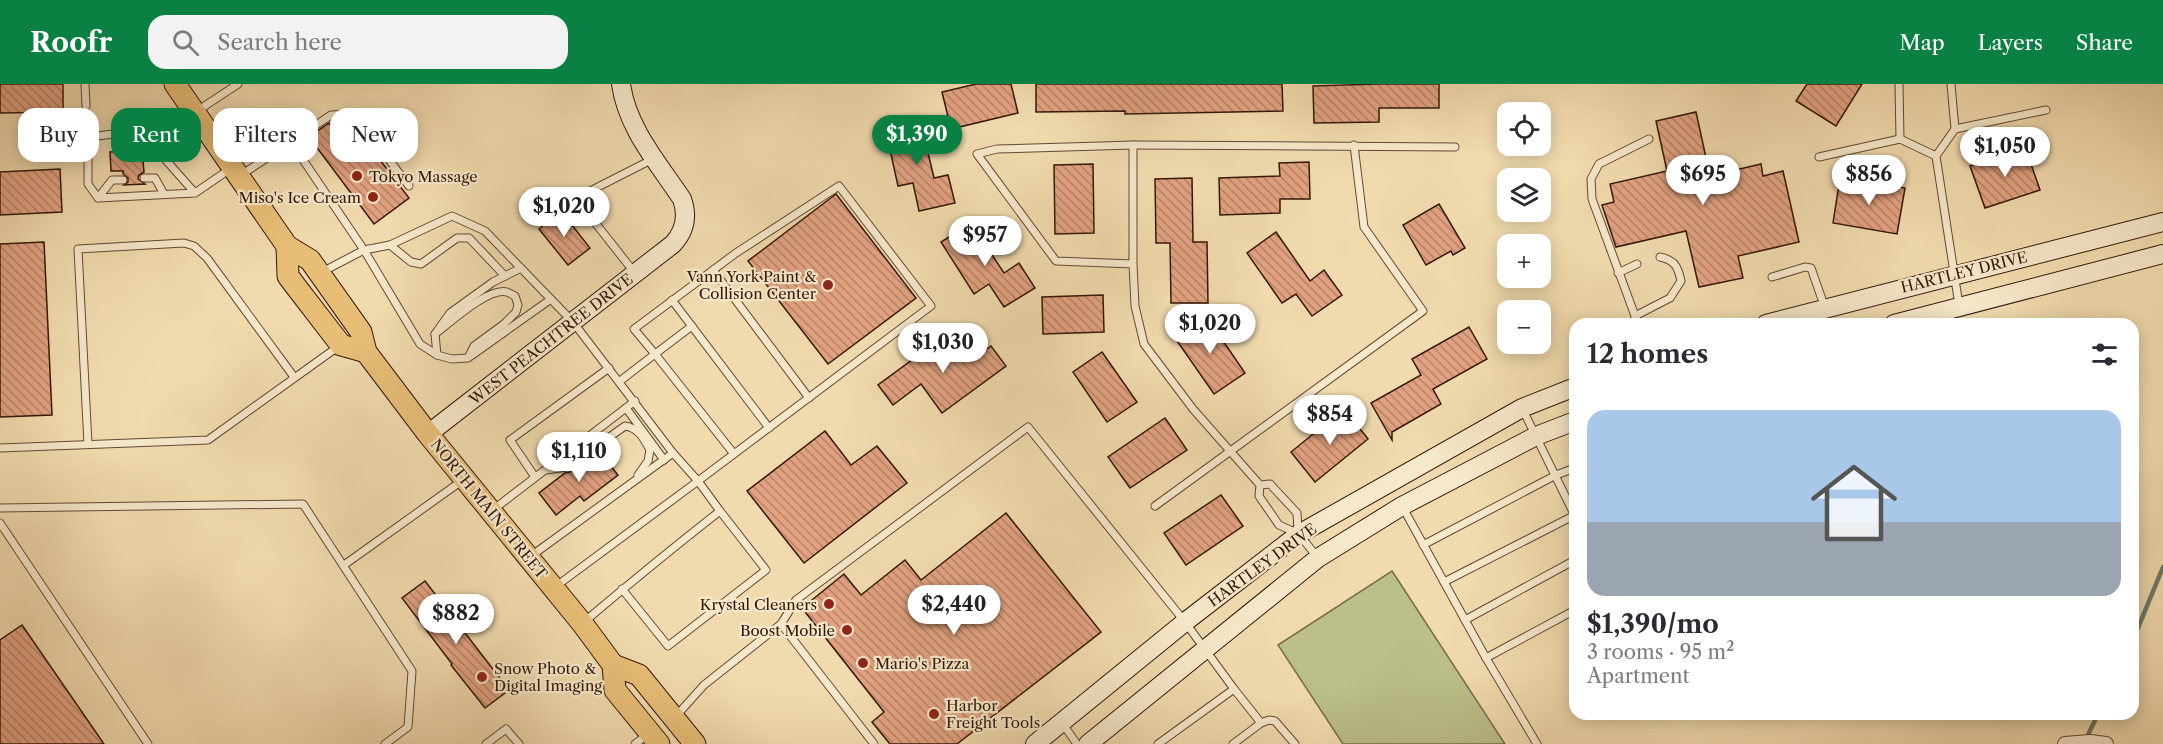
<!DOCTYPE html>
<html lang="en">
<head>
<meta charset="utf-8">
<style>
  :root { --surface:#fff; --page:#f2f2f3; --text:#2b2b33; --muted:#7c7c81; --line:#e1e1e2; --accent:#0b8043 }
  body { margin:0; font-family:"Libre Caslon Text",serif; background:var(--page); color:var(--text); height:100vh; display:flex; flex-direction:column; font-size:22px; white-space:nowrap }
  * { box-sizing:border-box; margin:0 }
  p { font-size:20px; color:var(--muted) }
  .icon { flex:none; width:33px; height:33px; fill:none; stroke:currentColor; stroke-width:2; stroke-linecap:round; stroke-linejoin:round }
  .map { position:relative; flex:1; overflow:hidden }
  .sheet { position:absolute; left:1569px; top:234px; width:570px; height:402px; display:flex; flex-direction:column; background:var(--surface); border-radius:18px; box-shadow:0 3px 15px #0003 }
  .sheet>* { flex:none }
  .guide { position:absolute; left:18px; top:24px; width:570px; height:54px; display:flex; gap:12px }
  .buttons { position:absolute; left:1497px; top:18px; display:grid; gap:12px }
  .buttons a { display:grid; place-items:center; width:54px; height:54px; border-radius:12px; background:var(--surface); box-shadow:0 3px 15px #0003; font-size:30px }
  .price { position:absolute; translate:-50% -51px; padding:0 14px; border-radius:21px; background:#fff; color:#222; font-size:20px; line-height:39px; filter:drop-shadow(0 2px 3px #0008) }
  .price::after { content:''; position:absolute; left:50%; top:36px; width:18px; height:14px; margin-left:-9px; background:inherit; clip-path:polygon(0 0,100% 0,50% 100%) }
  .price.on { background:var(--accent); color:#fff }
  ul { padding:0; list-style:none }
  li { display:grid; align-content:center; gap:12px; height:318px; padding:0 18px }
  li+li { border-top:2px solid var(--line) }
  li span { display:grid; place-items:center; height:186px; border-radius:18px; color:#555 }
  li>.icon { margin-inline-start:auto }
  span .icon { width:108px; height:108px; fill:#fffc; stroke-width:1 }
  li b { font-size:26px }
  h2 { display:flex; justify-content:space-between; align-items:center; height:72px; padding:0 18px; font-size:26px }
  .chip { padding:0 21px; border-radius:18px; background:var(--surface); box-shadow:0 3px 15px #0003; font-size:21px; line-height:54px }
  .chip.on { background:var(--accent); color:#fff }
  header { display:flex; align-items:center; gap:36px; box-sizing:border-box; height:84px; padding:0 30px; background:var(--accent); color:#fff }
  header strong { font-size:28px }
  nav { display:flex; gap:33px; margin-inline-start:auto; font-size:21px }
  .search { width:420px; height:54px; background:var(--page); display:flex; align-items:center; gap:15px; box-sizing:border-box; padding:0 21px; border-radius:18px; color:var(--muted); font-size:22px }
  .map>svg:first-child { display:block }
</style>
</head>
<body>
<header>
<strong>Roofr</strong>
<div class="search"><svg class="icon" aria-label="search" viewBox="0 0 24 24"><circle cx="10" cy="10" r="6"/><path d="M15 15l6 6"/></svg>Search here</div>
<nav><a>Map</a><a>Layers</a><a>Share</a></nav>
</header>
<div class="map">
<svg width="2163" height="660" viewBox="0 0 2163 660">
  <defs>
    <pattern id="building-back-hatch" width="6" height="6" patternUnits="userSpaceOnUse" patternTransform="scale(1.5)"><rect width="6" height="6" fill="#e2a281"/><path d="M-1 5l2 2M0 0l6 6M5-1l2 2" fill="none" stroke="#b88368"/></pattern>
  </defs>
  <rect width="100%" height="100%" fill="#f1dbae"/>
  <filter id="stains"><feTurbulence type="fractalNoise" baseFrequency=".00333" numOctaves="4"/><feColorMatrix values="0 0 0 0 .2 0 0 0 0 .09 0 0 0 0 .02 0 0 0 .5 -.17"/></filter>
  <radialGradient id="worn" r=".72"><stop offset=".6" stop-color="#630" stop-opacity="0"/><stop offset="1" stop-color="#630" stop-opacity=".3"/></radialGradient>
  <polygon fill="#bbc089" stroke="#776c4a" stroke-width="1.5" points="1392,487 1505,660 1343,660 1278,561"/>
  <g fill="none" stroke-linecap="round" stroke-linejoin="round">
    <g stroke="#717969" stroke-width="4.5">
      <polyline points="2133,556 2163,483"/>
      <polyline points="2086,655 2098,630"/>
    </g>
  </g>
  <g fill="url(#building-back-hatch)" stroke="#33170b" stroke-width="1.5">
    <polygon points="0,0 63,0 63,28 0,29"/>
    <polygon points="976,0 1011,0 1018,29 951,45 942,8"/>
    <polygon points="1036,0 1282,0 1283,27 1125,30 1125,27 1036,28"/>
    <polygon points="1378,0 1439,0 1439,24 1379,24 1379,38 1314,39 1313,2"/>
    <polygon points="1807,0 1862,0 1836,42 1796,17"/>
    <polygon points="1696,28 1710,92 1761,80 1763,92 1783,87 1799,158 1738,172 1743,194 1699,203 1686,147 1616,163 1602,121 1614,118 1610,100 1667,87 1656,37"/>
    <polygon points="920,35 934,94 948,91 955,119 919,127 913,99 898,102 885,43"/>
    <polygon points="329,39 337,48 349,39 361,51 409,114 374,140 309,53"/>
    <polygon points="2025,63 2040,106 1985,124 1970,82"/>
    <polygon points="142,65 144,88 139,91 138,95 145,100 124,101 128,98 128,94 123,90 123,87 111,87 110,68"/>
    <polygon points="1309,78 1310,115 1280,115 1280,129 1220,131 1219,94 1280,92 1279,79"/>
    <polygon points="1093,80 1094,149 1055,150 1054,81"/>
    <polygon points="60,85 62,128 0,131 0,88"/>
    <polygon points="1192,94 1193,158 1207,158 1208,219 1171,219 1170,159 1156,159 1155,95"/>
    <polygon points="1840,94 1905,104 1897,150 1833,139"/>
    <polygon points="836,110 916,214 828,280 748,177"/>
    <polygon points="1439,120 1465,164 1453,171 1451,167 1426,181 1403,141"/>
    <polygon points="561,127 590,164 568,181 539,145"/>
    <polygon points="971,139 1004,189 1019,179 1035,204 1004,223 989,200 974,210 941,158"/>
    <polygon points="1276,148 1310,197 1324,186 1342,211 1312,232 1296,210 1282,219 1247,169"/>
    <polygon points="44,158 52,331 0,333 0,160"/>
    <polygon points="1103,211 1104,248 1043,250 1042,213"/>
    <polygon points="1206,232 1245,289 1214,310 1175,254"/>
    <polygon points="1469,243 1487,275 1433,305 1441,320 1392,348 1392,356 1371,319 1421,291 1412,275"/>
    <polygon points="950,248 971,277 991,262 1006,282 942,329 921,300 893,321 878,301"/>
    <polygon points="1102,268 1137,318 1107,338 1073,288"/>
    <polygon points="1344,325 1368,355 1315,398 1291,368"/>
    <polygon points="1165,334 1187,366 1130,404 1108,373"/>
    <polygon points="825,347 851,381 877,362 907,399 804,479 747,407"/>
    <polygon points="599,367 618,391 584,417 580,412 556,431 539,409 565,389 570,388"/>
    <polygon points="1221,411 1243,442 1186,481 1164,449"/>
    <polygon points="1006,429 1101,548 957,660 890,660 872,638 884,628 802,524 844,490 861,511 905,476 921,496"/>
    <polygon points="425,497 509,606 485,624 451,581 452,580 402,514"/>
    <polygon points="22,541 104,660 0,660 0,556"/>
  </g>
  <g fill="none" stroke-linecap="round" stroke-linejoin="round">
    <defs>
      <g id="lane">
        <polyline points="85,0 86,22"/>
        <polyline points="1899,0 1900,55"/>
        <polyline points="1951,0 1955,45"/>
        <polyline points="197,27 238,0"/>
        <polyline points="291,58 331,31 348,30 377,60 409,102"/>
        <polyline points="1133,61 1455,63"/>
        <polyline points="1819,73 1900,55 1936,72"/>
        <polyline points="241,91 291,58 364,166 322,188"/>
        <polyline points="144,94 155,94 164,110"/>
        <polyline points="195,109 140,47 88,53 88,100 98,114 195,109 230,85"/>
        <polyline points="98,114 112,96 123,96"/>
        <polyline points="390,161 411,178 421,180 457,154 469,154 505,192"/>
        <polyline points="1133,180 1056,177 977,70 997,65 1133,61 1133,180 1135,222 1144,260 1193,325 1260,401 1259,412 1279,441 1299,450 1317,473"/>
        <polyline points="713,186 809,314"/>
        <path d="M 634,188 L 589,131 C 584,120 584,115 592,106 L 653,75"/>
        <polyline points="1618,189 1637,180"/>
        <polyline points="1772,193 1805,183 1811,184 1825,224"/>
        <polyline points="551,215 468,274 452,275 437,271 420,260 364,166 390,161 452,132 485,147 573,238 673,369 698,397 931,222 839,102 736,169 634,245 655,270 620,297"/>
        <polyline points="672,216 769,344"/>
        <polyline points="1959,221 1936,72 1955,45 2046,26"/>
        <path d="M 1635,232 L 1670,214 L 1681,197 C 1678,183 1675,176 1660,173"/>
        <polyline points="1638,240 1592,115 1591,95 1599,80 1649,55"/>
        <polyline points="692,242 655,270 734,370"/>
        <path d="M 435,250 C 450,239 488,203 507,208 C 510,209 512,211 515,212 L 518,221 L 516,228 L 504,240 L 474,262 L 469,272"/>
        <polyline points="437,271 435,250 450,229 493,198 521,184"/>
        <polyline points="626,324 664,376"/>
        <polyline points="1522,324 1575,432"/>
        <polyline points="88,360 78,165 184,159 194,162 207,174 294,293"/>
        <polyline points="0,364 208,356 339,262"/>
        <path d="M 546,386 L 567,383 L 625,342 C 639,344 644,355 650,366 L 648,377 L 638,391"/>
        <polyline points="535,393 510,356 609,284"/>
        <polyline points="1260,401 1270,400 1297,429 1298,447"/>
        <polyline points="1155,422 1423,227 1364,143 1354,61"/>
        <polyline points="1402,422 1486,574 1537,660"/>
        <polyline points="0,424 303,420 412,587 408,643 385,660"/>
        <polyline points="494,425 635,317"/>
        <polyline points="0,439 148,660"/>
        <polyline points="1423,461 1556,391 1575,384"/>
        <polyline points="531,472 673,369"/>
        <polyline points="344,481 463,396"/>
        <polyline points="1444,498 1575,431"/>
        <polyline points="555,503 698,397 720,427"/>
        <polyline points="1465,536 1575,476"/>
        <path d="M 584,538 C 629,500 674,463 720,427 L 766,486 L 668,562 L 622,505"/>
        <polyline points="781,540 796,516 1028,343 1185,538 1234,605 1158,660"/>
        <polyline points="1486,574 1575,526"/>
        <polyline points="677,631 704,601 781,540 874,660"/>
        <polyline points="1062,639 1077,660"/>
        <polyline points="1261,639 1269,636 1275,637 1295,660"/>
        <polyline points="486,660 506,645 519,660"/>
        <polyline points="635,660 648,650"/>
        <polyline points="1233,660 1261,639 1234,605"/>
      </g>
      <polyline id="street" points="2065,660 2090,658 2106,660"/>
      <g id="secondary">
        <polyline points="1766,240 2163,138"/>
        <polyline points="1894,240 2163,170"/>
        <path d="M 428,350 L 673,160 C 685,147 688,132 682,115 C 658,79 627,44 621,0"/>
        <polyline points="1035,660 1185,538 1299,450 1522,324 1575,303"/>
        <polyline points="1088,660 1318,474 1402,422 1536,352 1575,337"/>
      </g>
      <g id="primary">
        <polyline points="175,0 287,162 310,176 361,248 366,268 428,350 582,539 613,581 615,606 659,660"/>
        <polyline points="287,162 288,192 297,204 341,261 366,268"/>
        <polyline points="613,581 639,591 695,660"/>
      </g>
    </defs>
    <use href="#lane" stroke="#624834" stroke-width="9"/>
    <use href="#street" stroke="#624834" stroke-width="16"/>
    <use href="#secondary" stroke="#33170b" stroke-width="20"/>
    <use href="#primary" stroke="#33170b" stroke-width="23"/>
    <use href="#lane" stroke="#f6e8ca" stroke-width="7"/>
    <use href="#street" stroke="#f6e8ca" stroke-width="14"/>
    <use href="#secondary" stroke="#f6e8ca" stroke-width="18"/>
    <use href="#primary" stroke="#e8be77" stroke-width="21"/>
  </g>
  <g fill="#8f2418" stroke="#f6e8ca" stroke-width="2">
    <circle cx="357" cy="92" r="6"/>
    <circle cx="373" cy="113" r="6"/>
    <circle cx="828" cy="201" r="6"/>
    <circle cx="829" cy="520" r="6"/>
    <circle cx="847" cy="546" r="6"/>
    <circle cx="863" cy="579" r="6"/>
    <circle cx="482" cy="593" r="6"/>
    <circle cx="934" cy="630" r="6"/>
  </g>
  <g text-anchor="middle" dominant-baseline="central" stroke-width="4.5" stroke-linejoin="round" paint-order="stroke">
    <g font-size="15" fill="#33170b" stroke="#f6e8ca" text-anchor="start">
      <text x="369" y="92">Tokyo Massage</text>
      <text x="361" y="113" text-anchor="end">Miso's Ice Cream</text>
      <text x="816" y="192" text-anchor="end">Vann York Paint &amp;<tspan x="816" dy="17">Collision Center</tspan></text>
      <text x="817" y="520" text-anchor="end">Krystal Cleaners</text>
      <text x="835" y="546" text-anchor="end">Boost Mobile</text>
      <text x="875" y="579">Mario's Pizza</text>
      <text x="494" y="584">Snow Photo &amp;<tspan x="494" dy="17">Digital Imaging</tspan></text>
      <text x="946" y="621">Harbor<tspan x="946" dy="17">Freight Tools</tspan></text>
    </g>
    <g font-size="15" fill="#33170b" stroke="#f6e8ca">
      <text transform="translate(1964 188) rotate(-14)">HARTLEY DRIVE</text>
      <text transform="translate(551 255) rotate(-38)">WEST PEACHTREE DRIVE</text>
      <text transform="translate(489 425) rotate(51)">NORTH MAIN STREET</text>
      <text transform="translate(1262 481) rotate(-36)">HARTLEY DRIVE</text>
    </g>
  </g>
  <rect width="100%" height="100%" filter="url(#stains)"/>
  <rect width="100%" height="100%" fill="url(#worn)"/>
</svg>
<div class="buttons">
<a><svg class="icon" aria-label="locate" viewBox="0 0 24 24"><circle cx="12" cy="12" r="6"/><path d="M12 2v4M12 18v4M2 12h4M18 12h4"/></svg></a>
<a><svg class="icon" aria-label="layers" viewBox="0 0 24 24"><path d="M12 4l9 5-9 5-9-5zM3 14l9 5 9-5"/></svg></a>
<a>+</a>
<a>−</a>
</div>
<b class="price on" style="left:917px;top:82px">$1,390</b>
<b class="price" style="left:2005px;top:94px">$1,050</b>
<b class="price" style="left:1703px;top:122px">$695</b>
<b class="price" style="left:1869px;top:122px">$856</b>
<b class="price" style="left:564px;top:154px">$1,020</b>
<b class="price" style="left:985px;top:183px">$957</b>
<b class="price" style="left:1210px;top:271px">$1,020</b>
<b class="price" style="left:943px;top:290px">$1,030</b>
<b class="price" style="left:1330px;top:362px">$854</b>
<b class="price" style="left:579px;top:399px">$1,110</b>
<b class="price" style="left:954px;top:552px">$2,440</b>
<b class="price" style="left:456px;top:561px">$882</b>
<div class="guide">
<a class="chip">Buy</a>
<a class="chip on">Rent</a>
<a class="chip">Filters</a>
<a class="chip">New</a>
</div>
<section class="sheet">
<h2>12 homes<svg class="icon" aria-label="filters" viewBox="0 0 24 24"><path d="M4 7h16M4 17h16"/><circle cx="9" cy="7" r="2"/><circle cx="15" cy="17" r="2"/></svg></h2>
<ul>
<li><span style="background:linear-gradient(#a9c7e8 60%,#9aa5b1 0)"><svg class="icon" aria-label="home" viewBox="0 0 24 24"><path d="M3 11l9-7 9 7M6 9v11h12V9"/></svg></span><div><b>$1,390/mo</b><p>3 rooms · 95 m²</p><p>Apartment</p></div></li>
</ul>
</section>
</div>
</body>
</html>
